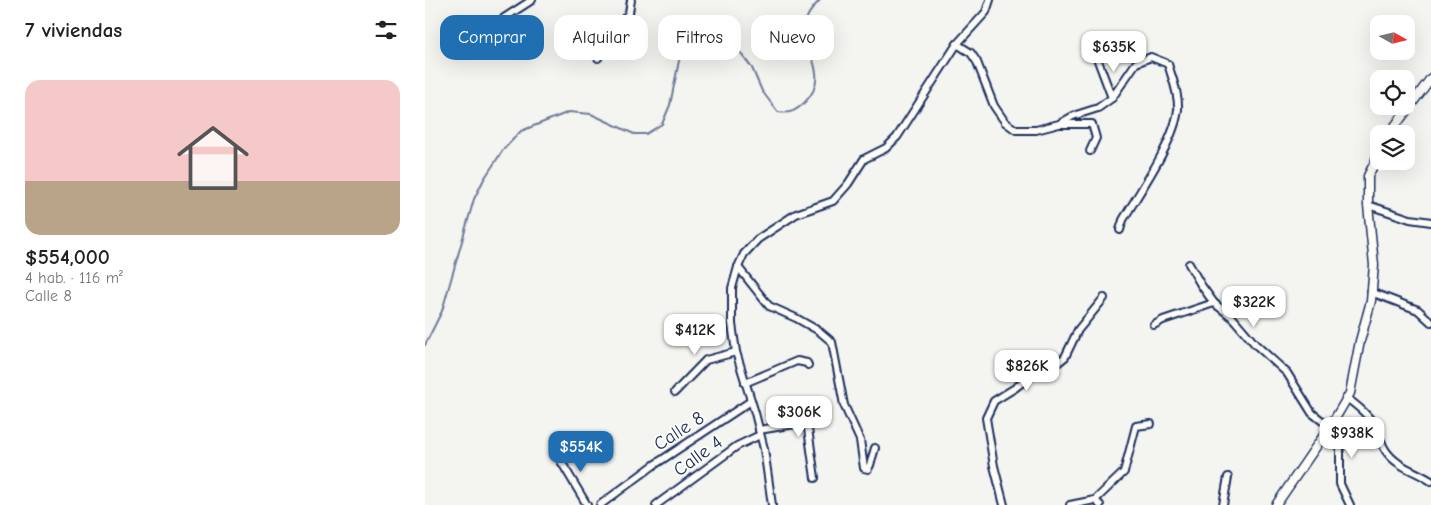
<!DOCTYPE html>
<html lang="es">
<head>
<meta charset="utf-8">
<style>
  :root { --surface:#fff; --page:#f6f6f6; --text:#202124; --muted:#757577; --accent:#1f6fb2 }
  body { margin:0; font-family:"Comic Neue",sans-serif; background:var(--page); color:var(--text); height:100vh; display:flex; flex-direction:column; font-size:19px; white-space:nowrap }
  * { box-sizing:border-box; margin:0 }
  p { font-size:16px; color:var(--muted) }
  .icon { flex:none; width:28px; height:28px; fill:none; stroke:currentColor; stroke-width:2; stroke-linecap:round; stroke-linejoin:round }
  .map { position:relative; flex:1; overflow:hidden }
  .details { display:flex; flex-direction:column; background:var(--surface); width:425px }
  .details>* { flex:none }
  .hud { position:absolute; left:15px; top:15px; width:475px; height:45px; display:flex; gap:10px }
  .needle { width:32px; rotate:98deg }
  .buttons { position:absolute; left:945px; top:15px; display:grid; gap:10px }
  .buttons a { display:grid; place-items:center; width:45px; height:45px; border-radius:10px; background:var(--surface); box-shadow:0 5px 20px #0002; font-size:25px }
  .price { position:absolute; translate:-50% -42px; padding:0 11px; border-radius:10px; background:#fff; color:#222; font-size:16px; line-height:32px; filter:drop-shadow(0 1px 2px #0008) }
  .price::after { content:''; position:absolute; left:50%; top:30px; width:15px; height:11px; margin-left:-8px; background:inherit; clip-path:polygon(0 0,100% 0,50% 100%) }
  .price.active { background:var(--accent); color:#fff }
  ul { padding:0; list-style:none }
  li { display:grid; align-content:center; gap:10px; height:265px; padding:0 25px }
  li span { display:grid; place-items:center; height:155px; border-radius:15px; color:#555 }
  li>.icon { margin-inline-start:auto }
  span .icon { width:90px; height:90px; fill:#fffc; stroke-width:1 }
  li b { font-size:21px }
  h2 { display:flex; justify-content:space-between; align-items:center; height:60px; padding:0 25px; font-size:21px }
  .pill { padding:0 18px; border-radius:15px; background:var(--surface); box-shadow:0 5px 20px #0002; font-size:18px; line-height:45px }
  .pill.active { background:var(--accent); color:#fff }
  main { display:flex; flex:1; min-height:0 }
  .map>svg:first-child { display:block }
</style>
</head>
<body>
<main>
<section class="details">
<h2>7 viviendas<svg class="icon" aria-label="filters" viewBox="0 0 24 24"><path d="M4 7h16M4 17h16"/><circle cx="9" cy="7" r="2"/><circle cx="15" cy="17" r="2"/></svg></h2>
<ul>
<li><span style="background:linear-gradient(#f6c9c9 65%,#b9a48a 0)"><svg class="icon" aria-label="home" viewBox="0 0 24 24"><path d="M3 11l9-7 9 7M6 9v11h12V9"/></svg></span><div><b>$554,000</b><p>4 hab. · 116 m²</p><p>Calle 8</p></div></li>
</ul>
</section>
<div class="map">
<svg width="1006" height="505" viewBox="0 0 1006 505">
  <rect width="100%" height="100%" fill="#f4f4f1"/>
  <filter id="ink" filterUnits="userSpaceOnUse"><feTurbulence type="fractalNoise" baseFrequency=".02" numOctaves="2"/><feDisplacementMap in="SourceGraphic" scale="10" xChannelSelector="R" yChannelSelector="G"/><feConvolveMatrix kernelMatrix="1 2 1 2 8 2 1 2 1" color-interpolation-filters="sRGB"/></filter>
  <g filter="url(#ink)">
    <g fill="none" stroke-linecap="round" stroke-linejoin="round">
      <path stroke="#717c98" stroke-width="2" d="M 0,345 L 17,311 L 49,199 L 59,179 L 78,150 L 96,131 L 144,112 L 166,114 L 209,134 L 221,134 L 237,124 L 245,105 L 256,51 L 268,35 L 283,26 L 298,29 L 327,68 L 337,91 L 353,112 C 365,114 371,111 380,102 C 400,82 389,65 382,41 C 381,37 379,30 379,26 C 381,16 388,7 395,0"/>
      <defs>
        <g id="minor">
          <polyline points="79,18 107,0"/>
          <path d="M 532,44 L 546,53 L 552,62 L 569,106 L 580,122 L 591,130 L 611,130 L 634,124 L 648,116 L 673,108 L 687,98 L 711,63 L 726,57 L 743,64 C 747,78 754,94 753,109 C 750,141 715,191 698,220 L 695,230"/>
          <polyline points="671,49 672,58 687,98"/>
          <polyline points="173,58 191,28 204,13 206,0"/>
          <polyline points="635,124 667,124 671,138 665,151"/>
          <polyline points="943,205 985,219 1006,222"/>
          <polyline points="764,264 776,285 789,303"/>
          <polyline points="313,267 344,306 371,318 394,331 407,342 419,405 435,440 439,468 443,469 445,465 450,448"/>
          <polyline points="946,292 993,310 1006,322"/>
          <polyline points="729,325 738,320 789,303 807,317 830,344 862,373 887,413 905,427"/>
          <polyline points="320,383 372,361 382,363 383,365"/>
          <polyline points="250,392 281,360 311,352"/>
          <path d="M 922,398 C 932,406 943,414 950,426 C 954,434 956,444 961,451 C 972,467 991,471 1006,481"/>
          <polyline points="908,422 915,437 915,484 925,505"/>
          <polyline points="334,430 382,422 390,478"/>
          <polyline points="131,453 162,505"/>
          <polyline points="670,500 699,472 711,426 726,424"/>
          <polyline points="175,505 229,465 326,401"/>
          <polyline points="231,505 312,446 335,435"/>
          <polyline points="347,505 339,449 330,413 311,352 307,324 307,288 313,267 319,254 333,239 371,214 408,201 423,184 439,159 461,148 472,137 532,44 561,12 565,0"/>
          <polyline points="579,505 569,466 561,418 569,401 590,388 604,377 625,369 640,357 653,330 679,298"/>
          <polyline points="645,505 670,500 675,505"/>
          <polyline points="798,505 803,477"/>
        </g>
        <g id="tertiary">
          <polyline points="964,134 1006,78"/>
          <polyline points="851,505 908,422 925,393 935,341 946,301 949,265 943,205 943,176 954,154"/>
        </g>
      </defs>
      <use href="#minor" stroke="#1b2f5e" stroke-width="10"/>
      <use href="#tertiary" stroke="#1b2f5e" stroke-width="11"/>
      <use href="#minor" stroke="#fdfcf7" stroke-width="6"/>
      <use href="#tertiary" stroke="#fdfcf7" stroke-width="8"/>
    </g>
  </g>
  <g text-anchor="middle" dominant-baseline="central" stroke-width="4" stroke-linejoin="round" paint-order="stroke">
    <g font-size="19" fill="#1b2f5e" stroke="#fdfcf7">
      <text transform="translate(254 431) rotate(-33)">Calle 8</text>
      <text transform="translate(273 456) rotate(-36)">Calle 4</text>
    </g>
  </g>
</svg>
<div class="buttons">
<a><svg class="needle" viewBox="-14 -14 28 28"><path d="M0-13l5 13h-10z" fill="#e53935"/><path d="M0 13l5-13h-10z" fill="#757577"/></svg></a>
<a><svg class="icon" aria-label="locate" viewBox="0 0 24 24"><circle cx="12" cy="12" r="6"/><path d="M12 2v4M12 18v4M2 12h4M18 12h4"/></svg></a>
<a><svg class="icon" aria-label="layers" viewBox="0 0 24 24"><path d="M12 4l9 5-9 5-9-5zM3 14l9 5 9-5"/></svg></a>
</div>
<b class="price" style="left:689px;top:73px">$635K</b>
<b class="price" style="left:829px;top:328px">$322K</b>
<b class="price" style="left:270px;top:356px">$412K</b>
<b class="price" style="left:602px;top:392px">$826K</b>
<b class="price" style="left:374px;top:438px">$306K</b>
<b class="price" style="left:927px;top:459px">$938K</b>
<b class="price active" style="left:156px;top:473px">$554K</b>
<div class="hud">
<a class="pill active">Comprar</a>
<a class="pill">Alquilar</a>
<a class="pill">Filtros</a>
<a class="pill">Nuevo</a>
</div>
</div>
</main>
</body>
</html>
